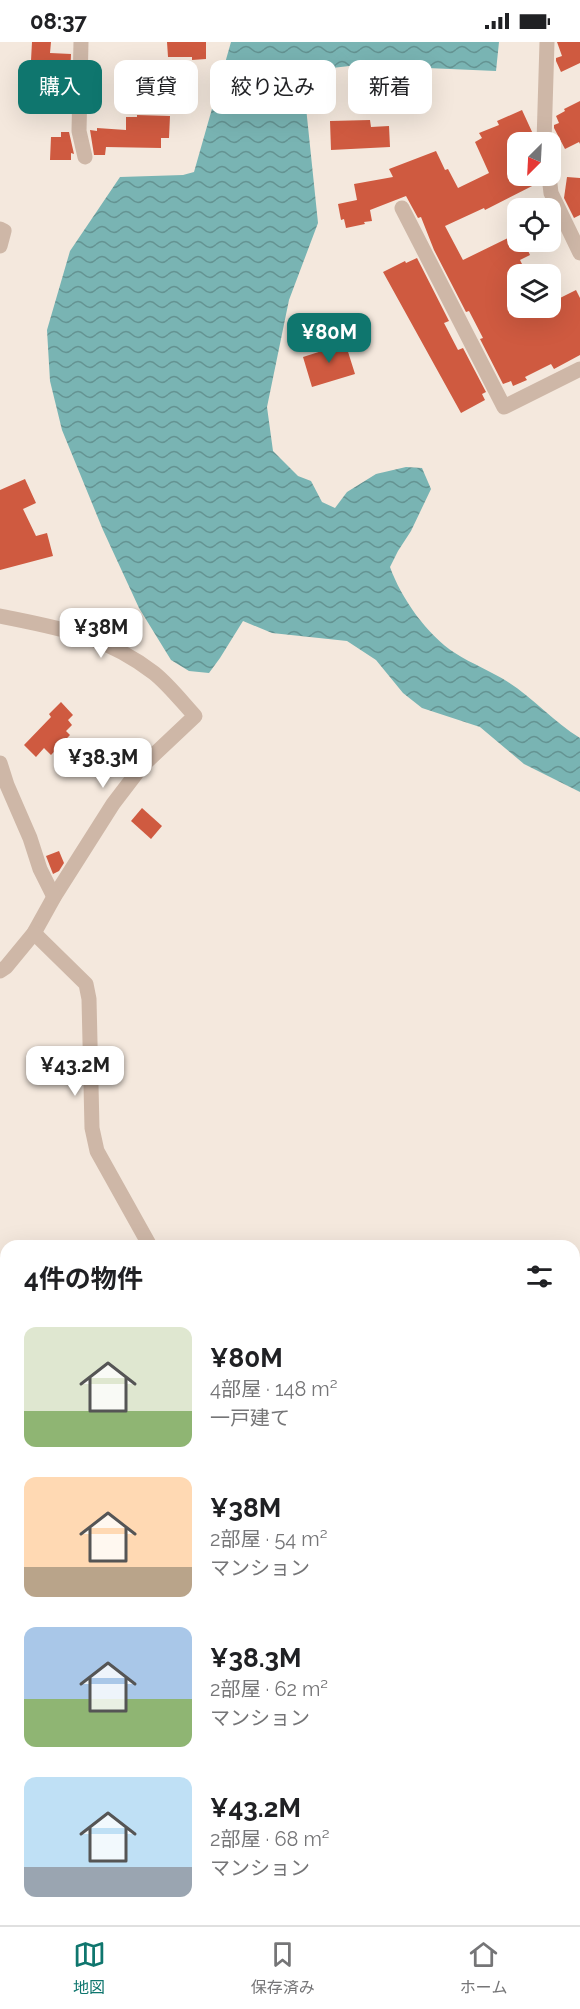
<!DOCTYPE html>
<html lang="ja">
<head>
<meta charset="utf-8">
<style>
  :root { --surface:#fff; --page:#f2f2f2; --text:#202124; --muted:#757577; --line:#e0e0e0; --accent:#0f766e }
  body { margin:0; font-family:Raleway,"Noto Sans JP",sans-serif; background:var(--page); color:var(--text); height:100vh; display:flex; flex-direction:column; font-size:22px; white-space:nowrap }
  * { box-sizing:border-box; margin:0 }
  p { font-size:20px; color:var(--muted) }
  .icon { flex:none; width:33px; height:33px; fill:none; stroke:currentColor; stroke-width:2; stroke-linecap:round; stroke-linejoin:round }
  .map { position:relative; flex:1; overflow:hidden }
  .details { position:absolute; left:0px; top:1198px; width:580px; height:686px; display:flex; flex-direction:column; background:var(--surface); border-radius:18px 18px 0 0; box-shadow:0 6px 24px #0002 }
  .details>* { flex:none }
  .top-card { position:absolute; left:18px; top:18px; width:544px; height:54px; display:flex; gap:12px }
  .needle { width:39px; rotate:204deg }
  .fabs { position:absolute; left:507px; top:90px; display:grid; gap:12px }
  .fabs a { display:grid; place-items:center; width:54px; height:54px; border-radius:12px; background:var(--surface); box-shadow:0 6px 24px #0002; font-size:30px }
  .price { position:absolute; translate:-50% -51px; padding:0 14px; border-radius:12px; background:#fff; color:#222; font-size:20px; line-height:39px; filter:drop-shadow(0 2px 3px #0008) }
  .price::after { content:''; position:absolute; left:50%; top:36px; width:18px; height:14px; margin-left:-9px; background:inherit; clip-path:polygon(0 0,100% 0,50% 100%) }
  .price.current { background:var(--accent); color:#fff }
  ul { padding:0; list-style:none }
  li { display:flex; align-items:center; gap:18px; height:150px; padding:0 24px }
  li span { display:grid; place-items:center; flex:none; width:168px; height:120px; border-radius:12px; color:#555 }
  li>.icon { margin-inline-start:auto }
  span .icon { width:72px; height:72px; fill:#fffc; stroke-width:1 }
  li b { font-size:26px }
  h2 { display:flex; justify-content:space-between; align-items:center; height:72px; padding:0 24px; font-size:26px }
  .chip { padding:0 21px; border-radius:12px; background:var(--surface); box-shadow:0 6px 24px #0002; font-size:21px; line-height:54px }
  .chip.current { background:var(--accent); color:#fff }
  .status { display:flex; justify-content:space-between; align-items:center; height:42px; padding:0 30px; background:var(--surface); direction:ltr }
  .status svg { height:16px; fill:currentColor }
  .tabs { display:flex; justify-content:space-around; align-items:center; height:84px; border-top:2px solid var(--line); background:var(--surface); font-size:16px; color:var(--muted) }
  .tabs a { display:grid; justify-items:center; gap:3px }
  .tabs .current { color:var(--accent) }
  .map>svg:first-child { display:block }
</style>
</head>
<body>
<div class="status"><b>08:37</b><svg viewBox="0 0 49 12"><path d="M0 12V9h3v3zM5 12V6h3v6zM10 12V3h3v9zM15 12V0h3v12zM26 1h20v11H26zM47 4h2v5h-2z"/></svg></div>
<div class="map">
<svg width="580" height="1883" viewBox="0 0 580 1883">
  <defs>
    <pattern id="water-waves" width="16" height="10" patternUnits="userSpaceOnUse" patternTransform="scale(1.5)"><rect width="16" height="10" fill="#79b4b3"/><path d="M0 5q4-4 8 0t8 0" fill="none" stroke="#649392"/></pattern>
  </defs>
  <rect width="100%" height="100%" fill="#f4e8dd"/>
  <path fill="url(#water-waves)" d="M 231,0 L 499,0 L 496,29 L 358,23 L 332,26 L 311,35 L 304,46 L 318,181 L 289,258 L 267,365 L 273,409 L 298,434 L 311,439 L 322,460 L 335,466 L 347,450 L 376,432 L 406,425 L 422,426 L 431,447 L 411,489 L 398,509 L 390,525 C 401,556 427,593 455,611 C 472,622 491,629 508,640 C 533,656 554,680 580,696 L 580,750 L 524,722 L 480,685 L 422,666 L 403,651 L 376,618 L 347,599 L 272,591 L 243,579 L 220,616 L 209,631 L 189,629 L 171,618 L 139,566 L 103,488 L 62,388 L 50,339 L 47,288 L 70,209 L 120,135 L 183,133 L 194,130 Z"/>
  <g fill="none" stroke-linecap="round" stroke-linejoin="round">
    <g stroke="#79b4b3" stroke-width="33">
      <polyline points="0,1295 6,1308"/>
      <polyline points="338,1878 346,1883"/>
    </g>
  </g>
  <g fill="#cf5a40">
    <polygon points="32,0 51,0 50,11 71,12 70,36 61,35 60,50 40,49 41,38 30,37"/>
    <polygon points="167,0 206,0 206,17 192,18 192,15 168,15"/>
    <polygon points="557,0 580,0 580,21 561,30 556,19 556,16 562,14"/>
    <polygon points="580,59 580,102 579,100 565,107 554,86 554,83 559,81 556,74 565,69 564,67"/>
    <polygon points="522,68 533,92 518,99 518,134 539,134 540,140 485,168 484,166 445,184 463,218 510,195 512,200 524,200 530,213 520,218 527,232 518,232 518,266 550,266 550,261 576,248 580,256 580,313 554,327 551,322 525,335 527,338 513,344 511,339 503,342 480,297 483,296 469,269 466,270 434,208 421,175 418,176 406,154 370,168 372,179 364,180 365,182 346,186 344,177 341,178 338,162 357,158 354,142 393,135 389,127 436,109 445,128 448,127 458,146 489,131 475,100 482,96 479,91 499,83 497,79"/>
    <polygon points="137,73 170,74 169,96 161,96 161,106 106,105 105,113 94,113 90,88 97,89 97,86 126,88 126,75 137,75"/>
    <polygon points="370,78 371,85 389,84 390,105 331,108 330,79"/>
    <polygon points="61,90 69,90 74,112 71,111 71,118 50,118 51,95 61,95"/>
    <polygon points="567,135 580,136 580,173 574,176 564,156"/>
    <polygon points="417,216 449,279 444,281 458,308 463,306 486,350 482,352 485,358 461,371 383,230 405,219 406,221"/>
    <polygon points="344,297 355,332 312,345 303,315 328,307 326,303"/>
    <polygon points="25,437 36,461 23,467 36,494 47,491 53,514 0,528 0,448"/>
    <polygon points="61,660 73,673 68,678 72,683 66,689 70,693 51,713 44,706 36,715 24,703 51,675 49,672"/>
    <polygon points="142,766 162,784 151,797 131,779"/>
    <polygon points="59,809 64,821 59,829 53,832 46,814"/>
  </g>
  <g fill="none" stroke-linecap="round" stroke-linejoin="round">
    <g stroke="#ceb7a7" stroke-width="15">
      <polyline points="81,0 79,89 85,115"/>
      <polyline points="544,100 547,0"/>
      <polyline points="549,134 551,151 580,211"/>
      <polyline points="402,166 504,365 580,327"/>
      <polyline points="0,187 4,189 0,204"/>
      <path d="M 0,574 C 59,586 105,593 154,631 C 169,643 182,660 195,674 L 142,724 L 113,762 L 54,855 L 34,891 L 6,925 L 0,929"/>
      <polyline points="0,721 7,743 30,796 40,827 54,855"/>
      <polyline points="34,891 86,942 89,957 92,1086 97,1109 150,1204"/>
      <polyline points="0,1235 6,1251"/>
      <polyline points="574,1363 580,1358"/>
      <polyline points="0,1552 0,1544 6,1537"/>
      <polyline points="0,1574 6,1625"/>
      <polyline points="0,1793 6,1791"/>
      <polyline points="127,1878 131,1883"/>
      <polyline points="352,1883 356,1878"/>
    </g>
  </g>
</svg>
<div class="fabs">
<a><svg class="needle" viewBox="-14 -14 28 28"><path d="M0-13l5 13h-10z" fill="#e53935"/><path d="M0 13l5-13h-10z" fill="#757577"/></svg></a>
<a><svg class="icon" aria-label="locate" viewBox="0 0 24 24"><circle cx="12" cy="12" r="6"/><path d="M12 2v4M12 18v4M2 12h4M18 12h4"/></svg></a>
<a><svg class="icon" aria-label="layers" viewBox="0 0 24 24"><path d="M12 4l9 5-9 5-9-5zM3 14l9 5 9-5"/></svg></a>
</div>
<b class="price current" style="left:329px;top:322px">¥80M</b>
<b class="price" style="left:101px;top:617px">¥38M</b>
<b class="price" style="left:103px;top:747px">¥38.3M</b>
<b class="price" style="left:75px;top:1055px">¥43.2M</b>
<div class="top-card">
<a class="chip current">購入</a>
<a class="chip">賃貸</a>
<a class="chip">絞り込み</a>
<a class="chip">新着</a>
</div>
<section class="details">
<h2>4件の物件<svg class="icon" aria-label="filters" viewBox="0 0 24 24"><path d="M4 7h16M4 17h16"/><circle cx="9" cy="7" r="2"/><circle cx="15" cy="17" r="2"/></svg></h2>
<ul>
<li><span style="background:linear-gradient(#dfe7d0 70%,#8fb573 0)"><svg class="icon" aria-label="home" viewBox="0 0 24 24"><path d="M3 11l9-7 9 7M6 9v11h12V9"/></svg></span><div><b>¥80M</b><p>4部屋 · 148 m²</p><p>一戸建て</p></div></li>
<li><span style="background:linear-gradient(#ffd9b3 75%,#b9a48a 0)"><svg class="icon" aria-label="home" viewBox="0 0 24 24"><path d="M3 11l9-7 9 7M6 9v11h12V9"/></svg></span><div><b>¥38M</b><p>2部屋 · 54 m²</p><p>マンション</p></div></li>
<li><span style="background:linear-gradient(#a9c7e8 60%,#8fb573 0)"><svg class="icon" aria-label="home" viewBox="0 0 24 24"><path d="M3 11l9-7 9 7M6 9v11h12V9"/></svg></span><div><b>¥38.3M</b><p>2部屋 · 62 m²</p><p>マンション</p></div></li>
<li><span style="background:linear-gradient(#bfe0f5 75%,#9aa5b1 0)"><svg class="icon" aria-label="home" viewBox="0 0 24 24"><path d="M3 11l9-7 9 7M6 9v11h12V9"/></svg></span><div><b>¥43.2M</b><p>2部屋 · 68 m²</p><p>マンション</p></div></li>
</ul>
</section>
</div>
<nav class="tabs">
<a class="current"><svg class="icon" aria-label="map" viewBox="0 0 24 24"><path d="M3 6l6-2 6 2 6-2v14l-6 2-6-2-6 2zM9 4v14M15 6v14"/></svg>地図</a>
<a><svg class="icon" aria-label="saved" viewBox="0 0 24 24"><path d="M7 4h10v16l-5-4-5 4z"/></svg>保存済み</a>
<a><svg class="icon" aria-label="home" viewBox="0 0 24 24"><path d="M3 11l9-7 9 7M6 9v11h12V9"/></svg>ホーム</a>
</nav>
</body>
</html>
